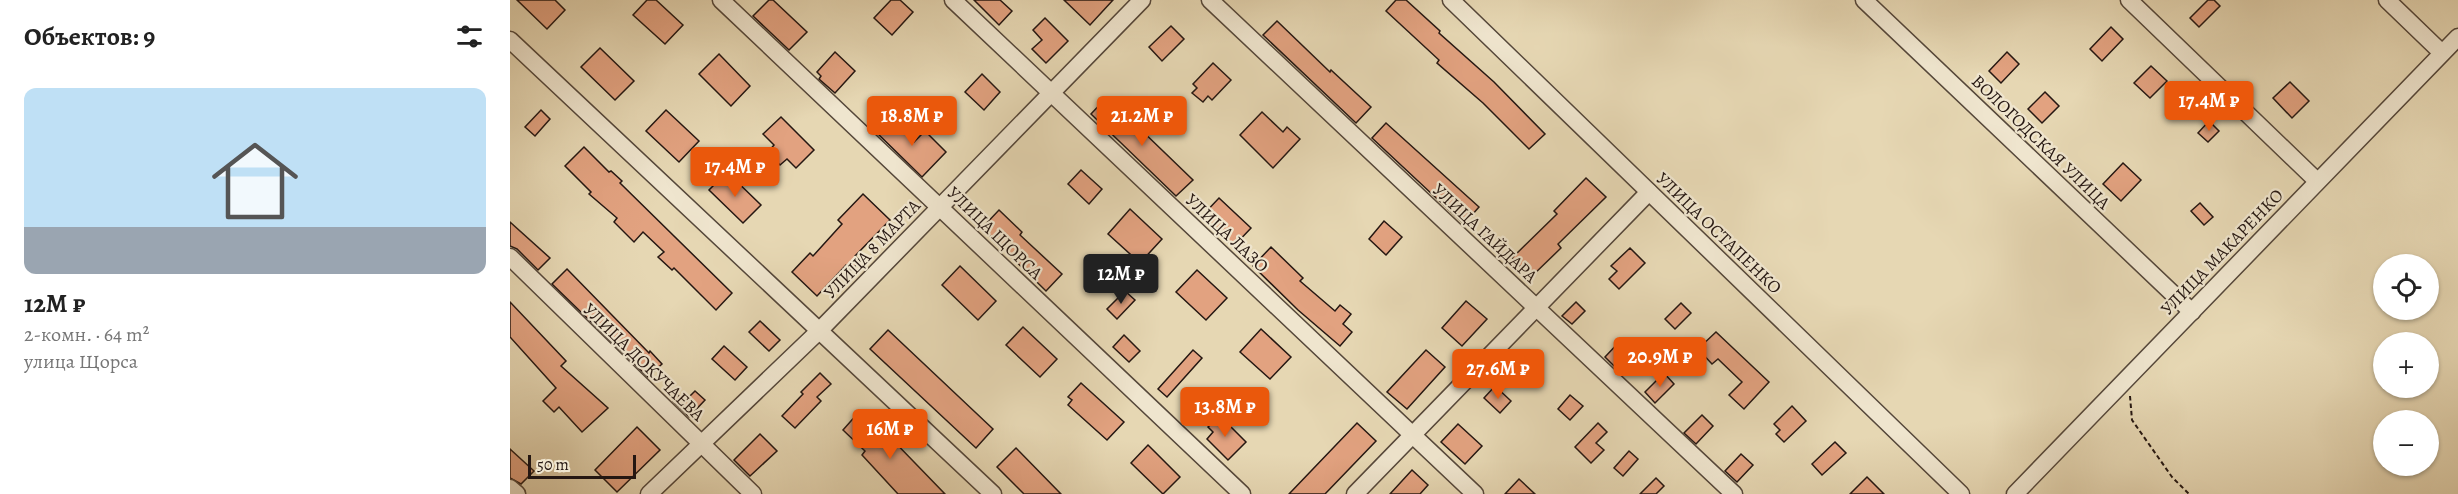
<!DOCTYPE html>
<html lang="ru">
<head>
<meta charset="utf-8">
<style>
  :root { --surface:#fff; --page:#f6f6f6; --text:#222; --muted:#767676; --accent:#ea580c }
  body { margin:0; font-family:Alegreya,serif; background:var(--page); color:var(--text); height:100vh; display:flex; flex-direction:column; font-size:22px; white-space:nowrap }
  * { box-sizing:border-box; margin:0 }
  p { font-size:20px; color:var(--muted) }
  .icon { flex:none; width:33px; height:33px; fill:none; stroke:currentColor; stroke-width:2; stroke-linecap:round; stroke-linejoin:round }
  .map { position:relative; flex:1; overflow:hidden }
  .drawer { display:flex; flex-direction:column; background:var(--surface); width:510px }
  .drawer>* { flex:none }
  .buttons { position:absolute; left:1863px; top:254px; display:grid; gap:12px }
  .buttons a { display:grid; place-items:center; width:66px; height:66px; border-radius:50%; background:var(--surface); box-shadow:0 2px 4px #0004; font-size:30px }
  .scale { position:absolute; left:18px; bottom:15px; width:108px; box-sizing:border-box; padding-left:6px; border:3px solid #251712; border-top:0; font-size:16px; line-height:21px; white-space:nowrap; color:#251712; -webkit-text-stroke:4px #efe5ce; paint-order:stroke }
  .price { position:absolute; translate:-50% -51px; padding:0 14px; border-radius:6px; background:var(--accent); color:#fff; font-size:20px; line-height:39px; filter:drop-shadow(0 2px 3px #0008) }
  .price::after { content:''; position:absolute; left:50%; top:36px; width:18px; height:14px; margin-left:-9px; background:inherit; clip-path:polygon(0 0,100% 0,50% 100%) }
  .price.active { background:#222; color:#fff }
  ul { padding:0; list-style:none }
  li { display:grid; align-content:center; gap:12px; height:318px; padding:0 24px }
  li span { display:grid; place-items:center; height:186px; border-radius:12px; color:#555 }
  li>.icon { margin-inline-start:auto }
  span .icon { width:108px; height:108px; fill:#fffc; stroke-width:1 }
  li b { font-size:26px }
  h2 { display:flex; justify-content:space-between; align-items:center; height:72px; padding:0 24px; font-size:26px }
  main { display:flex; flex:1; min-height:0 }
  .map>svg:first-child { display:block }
</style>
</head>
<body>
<main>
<section class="drawer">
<h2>Объектов: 9<svg class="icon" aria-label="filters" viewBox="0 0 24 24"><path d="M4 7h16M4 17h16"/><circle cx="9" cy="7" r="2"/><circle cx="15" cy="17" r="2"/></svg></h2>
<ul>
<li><span style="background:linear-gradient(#bfe0f5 75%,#9aa5b1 0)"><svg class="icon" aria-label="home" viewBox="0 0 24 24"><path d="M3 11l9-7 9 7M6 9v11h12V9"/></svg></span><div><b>12M ₽</b><p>2-комн. · 64 m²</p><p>улица Щорса</p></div></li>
</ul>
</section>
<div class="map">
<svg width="1948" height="494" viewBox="0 0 1948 494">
  <rect width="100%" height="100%" fill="#e6d7b3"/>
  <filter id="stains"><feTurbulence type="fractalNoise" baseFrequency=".00333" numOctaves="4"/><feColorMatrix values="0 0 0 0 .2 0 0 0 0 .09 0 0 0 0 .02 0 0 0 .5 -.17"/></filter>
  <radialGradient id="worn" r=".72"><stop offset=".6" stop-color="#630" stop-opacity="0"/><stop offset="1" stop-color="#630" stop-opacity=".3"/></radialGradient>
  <g fill="#e2a280" stroke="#251712" stroke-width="1.5">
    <polygon points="7,0 45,0 55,10 37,29"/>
    <polygon points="137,0 146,0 173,25 155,44 123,15"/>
    <polygon points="259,0 263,0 297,32 279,50 243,16"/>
    <polygon points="381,0 390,0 403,12 382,35 364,18"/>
    <polygon points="464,0 490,0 502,11 489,25"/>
    <polygon points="554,0 603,0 580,25"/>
    <polygon points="886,0 896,0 930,31 929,33 984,82 1035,134 1019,149 973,103 927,63 929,60 876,11"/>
    <polygon points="1698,0 1704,0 1710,6 1689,27 1680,18"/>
    <polygon points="535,18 558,41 536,63 522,49 532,40 523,30"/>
    <polygon points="767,21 820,72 821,70 861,107 846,123 753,35"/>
    <polygon points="661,26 674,39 652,61 639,47"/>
    <polygon points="1601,27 1613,39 1592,61 1580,49"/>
    <polygon points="90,48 124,81 105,100 71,67"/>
    <polygon points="325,52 345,71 325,93 309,79 311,76 307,72"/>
    <polygon points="1497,52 1509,64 1491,83 1479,71"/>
    <polygon points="209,54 240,86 221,106 189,74"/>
    <polygon points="703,63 721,80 702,100 698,96 693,102 682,93 687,88 683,84"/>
    <polygon points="1641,66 1657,81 1640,98 1624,83"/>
    <polygon points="472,74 490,92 474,110 455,92"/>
    <polygon points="1780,82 1799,101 1782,118 1763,98"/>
    <polygon points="1535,92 1549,106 1532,123 1518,109"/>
    <polygon points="597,97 683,180 666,196 581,114"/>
    <polygon points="31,110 40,119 25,136 15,127"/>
    <polygon points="156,110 189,141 169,162 136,131"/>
    <polygon points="752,112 773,132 777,127 790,139 763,168 730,135"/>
    <polygon points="271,117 304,150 286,168 277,159 270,165 258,152 264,145 253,134"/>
    <polygon points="379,117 404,142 415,131 436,152 412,177 365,131"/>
    <polygon points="1699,121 1709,131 1698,142 1688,133"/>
    <polygon points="876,123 969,207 954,224 862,138"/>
    <polygon points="74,147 99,172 101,171 112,181 110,183 222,293 206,310 164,268 162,270 148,257 154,252 133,232 124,242 104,222 107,218 79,194 81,192 55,166"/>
    <polygon points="1613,163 1631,180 1611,201 1593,184"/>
    <polygon points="571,170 592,189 579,204 558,184"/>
    <polygon points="217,172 251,205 233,223 199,190"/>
    <polygon points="1076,178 1096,197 1048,244 1051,248 1021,277 1002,258 1047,214 1044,211"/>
    <polygon points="353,194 380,220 345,256 350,261 341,270 336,265 307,296 282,272 300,253 303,256 332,224 328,220"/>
    <polygon points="709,198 741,228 723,247 691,217"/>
    <polygon points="1690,203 1703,217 1694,225 1681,211"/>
    <polygon points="620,209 652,239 630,263 598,234"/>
    <polygon points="489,210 512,232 510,235 552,274 536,291 472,228"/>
    <polygon points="874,221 892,237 876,255 859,239"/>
    <polygon points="0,222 40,258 28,270 7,249 0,246"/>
    <polygon points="761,247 793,278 790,281 825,311 830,305 841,314 833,324 842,332 830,346 788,310 743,266"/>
    <polygon points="1120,248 1135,263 1109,289 1099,279 1107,271 1101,266"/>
    <polygon points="450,266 486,301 468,320 432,285"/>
    <polygon points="57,269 139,353 140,351 152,364 138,377 42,284"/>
    <polygon points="687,270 717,298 696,320 666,292"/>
    <polygon points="615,291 625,300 607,319 597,309"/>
    <polygon points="956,301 977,319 952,346 932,328"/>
    <polygon points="0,302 56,361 51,366 98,408 72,432 49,407 44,412 33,401 46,388 0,337"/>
    <polygon points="1066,302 1075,311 1062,324 1052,316"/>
    <polygon points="1171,303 1181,313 1165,329 1155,319"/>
    <polygon points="250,321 270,340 259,351 239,332"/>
    <polygon points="513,327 547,359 530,377 496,345"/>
    <polygon points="751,329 781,357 760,379 730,352"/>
    <polygon points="378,330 483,429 466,448 360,349"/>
    <polygon points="1206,332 1259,382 1234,409 1219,395 1232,382 1208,359 1202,364 1188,349"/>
    <polygon points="614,335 630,351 619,362 603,347"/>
    <polygon points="1111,340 1121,349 1105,367 1095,357"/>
    <polygon points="214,346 237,367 225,380 202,359"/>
    <polygon points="683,350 692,358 657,397 648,389"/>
    <polygon points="916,350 935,367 897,409 877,392"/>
    <polygon points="1018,351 1033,367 1018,382 1002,366"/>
    <polygon points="310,373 321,384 307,397 311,401 285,428 272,416 293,394 291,392"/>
    <polygon points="1154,373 1164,384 1145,403 1135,392"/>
    <polygon points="571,383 614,422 597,440 558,405 562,400 558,397"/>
    <polygon points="985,386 1001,401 990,413 974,398"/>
    <polygon points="185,391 195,400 179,417 163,401 168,395 174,402"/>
    <polygon points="1060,395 1073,406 1060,420 1048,409"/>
    <polygon points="1282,406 1296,421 1274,442 1266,434 1270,430 1264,424"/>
    <polygon points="348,413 371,436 375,432 435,494 388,494 352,455 355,451 333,430"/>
    <polygon points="1192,415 1203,426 1186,444 1174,433"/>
    <polygon points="710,416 736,442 718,460 697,439 703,432 698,427"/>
    <polygon points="847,423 866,441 815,494 779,494"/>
    <polygon points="1088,423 1097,432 1086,443 1094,450 1081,463 1065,447"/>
    <polygon points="948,424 972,446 955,464 931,442"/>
    <polygon points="127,427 150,450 107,492 85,470"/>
    <polygon points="250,434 267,451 240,476 224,460"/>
    <polygon points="1325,442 1336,453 1312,475 1302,464"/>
    <polygon points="638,445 670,477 653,494 621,463"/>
    <polygon points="506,448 551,494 514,494 487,467"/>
    <polygon points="0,449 24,471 11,484 0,478"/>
    <polygon points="1119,451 1128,459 1113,476 1104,468"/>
    <polygon points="1231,454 1243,465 1227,482 1215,471"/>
    <polygon points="902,470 918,485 910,494 880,494"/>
    <polygon points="1357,477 1374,494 1340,494"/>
    <polygon points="1146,478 1154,486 1146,494 1130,494"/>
    <polygon points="1009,479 1025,494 995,494"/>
  </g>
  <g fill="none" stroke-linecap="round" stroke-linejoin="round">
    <defs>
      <g id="minor">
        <polyline points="211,0 732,494"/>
        <polyline points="443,0 965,494"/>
        <polyline points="700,0 1224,494"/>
        <polyline points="941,0 1451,494"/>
        <polyline points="1354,0 1682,312"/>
        <polyline points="1619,0 1807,181"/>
        <polyline points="1877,0 1932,53"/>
        <polyline points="0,40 483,494"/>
        <polyline points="0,257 243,494"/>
        <polyline points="0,488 7,494"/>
        <polyline points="139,494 309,331 632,0"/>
        <polyline points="845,494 1139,192"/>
        <polyline points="1505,494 1948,37"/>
      </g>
    </defs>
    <use href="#minor" stroke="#55473a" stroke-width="19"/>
    <polyline stroke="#251712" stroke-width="2" stroke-dasharray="4.5 3" stroke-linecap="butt" points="1620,396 1622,420 1662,477 1679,494"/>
    <use href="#minor" stroke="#efe5ce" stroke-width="16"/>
  </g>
  <g text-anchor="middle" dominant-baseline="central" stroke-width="4.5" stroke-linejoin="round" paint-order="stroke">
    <g font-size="18" fill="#251712" stroke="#efe5ce">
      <text transform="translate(1531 142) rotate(44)">ВОЛОГОДСКАЯ УЛИЦА</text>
      <text transform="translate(485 233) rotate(44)">УЛИЦА ЩОРСА</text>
      <text transform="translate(717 233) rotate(43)">УЛИЦА ЛАЗО</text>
      <text transform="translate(975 233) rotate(43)">УЛИЦА ГАЙДАРА</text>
      <text transform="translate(1209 233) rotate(44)">УЛИЦА ОСТАПЕНКО</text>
      <text transform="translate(362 249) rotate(-46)">УЛИЦА 8 МАРТА</text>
      <text transform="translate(1712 252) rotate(-46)">УЛИЦА МАКАРЕНКО</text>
      <text transform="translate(134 362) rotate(44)">УЛИЦА ДОКУЧАЕВА</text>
    </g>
  </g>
  <rect width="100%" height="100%" filter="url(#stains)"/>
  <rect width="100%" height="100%" fill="url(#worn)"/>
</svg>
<div class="buttons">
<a><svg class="icon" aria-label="locate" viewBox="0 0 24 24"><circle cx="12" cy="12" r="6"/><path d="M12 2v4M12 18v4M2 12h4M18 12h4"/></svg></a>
<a>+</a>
<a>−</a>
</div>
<div class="scale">50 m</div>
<b class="price" style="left:1699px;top:132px">17.4M ₽</b>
<b class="price" style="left:402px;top:147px">18.8M ₽</b>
<b class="price" style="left:632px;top:147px">21.2M ₽</b>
<b class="price" style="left:225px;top:198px">17.4M ₽</b>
<b class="price active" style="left:611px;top:305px">12M ₽</b>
<b class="price" style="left:1150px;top:388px">20.9M ₽</b>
<b class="price" style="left:988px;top:400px">27.6M ₽</b>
<b class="price" style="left:715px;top:438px">13.8M ₽</b>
<b class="price" style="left:380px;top:460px">16M ₽</b>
</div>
</main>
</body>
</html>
